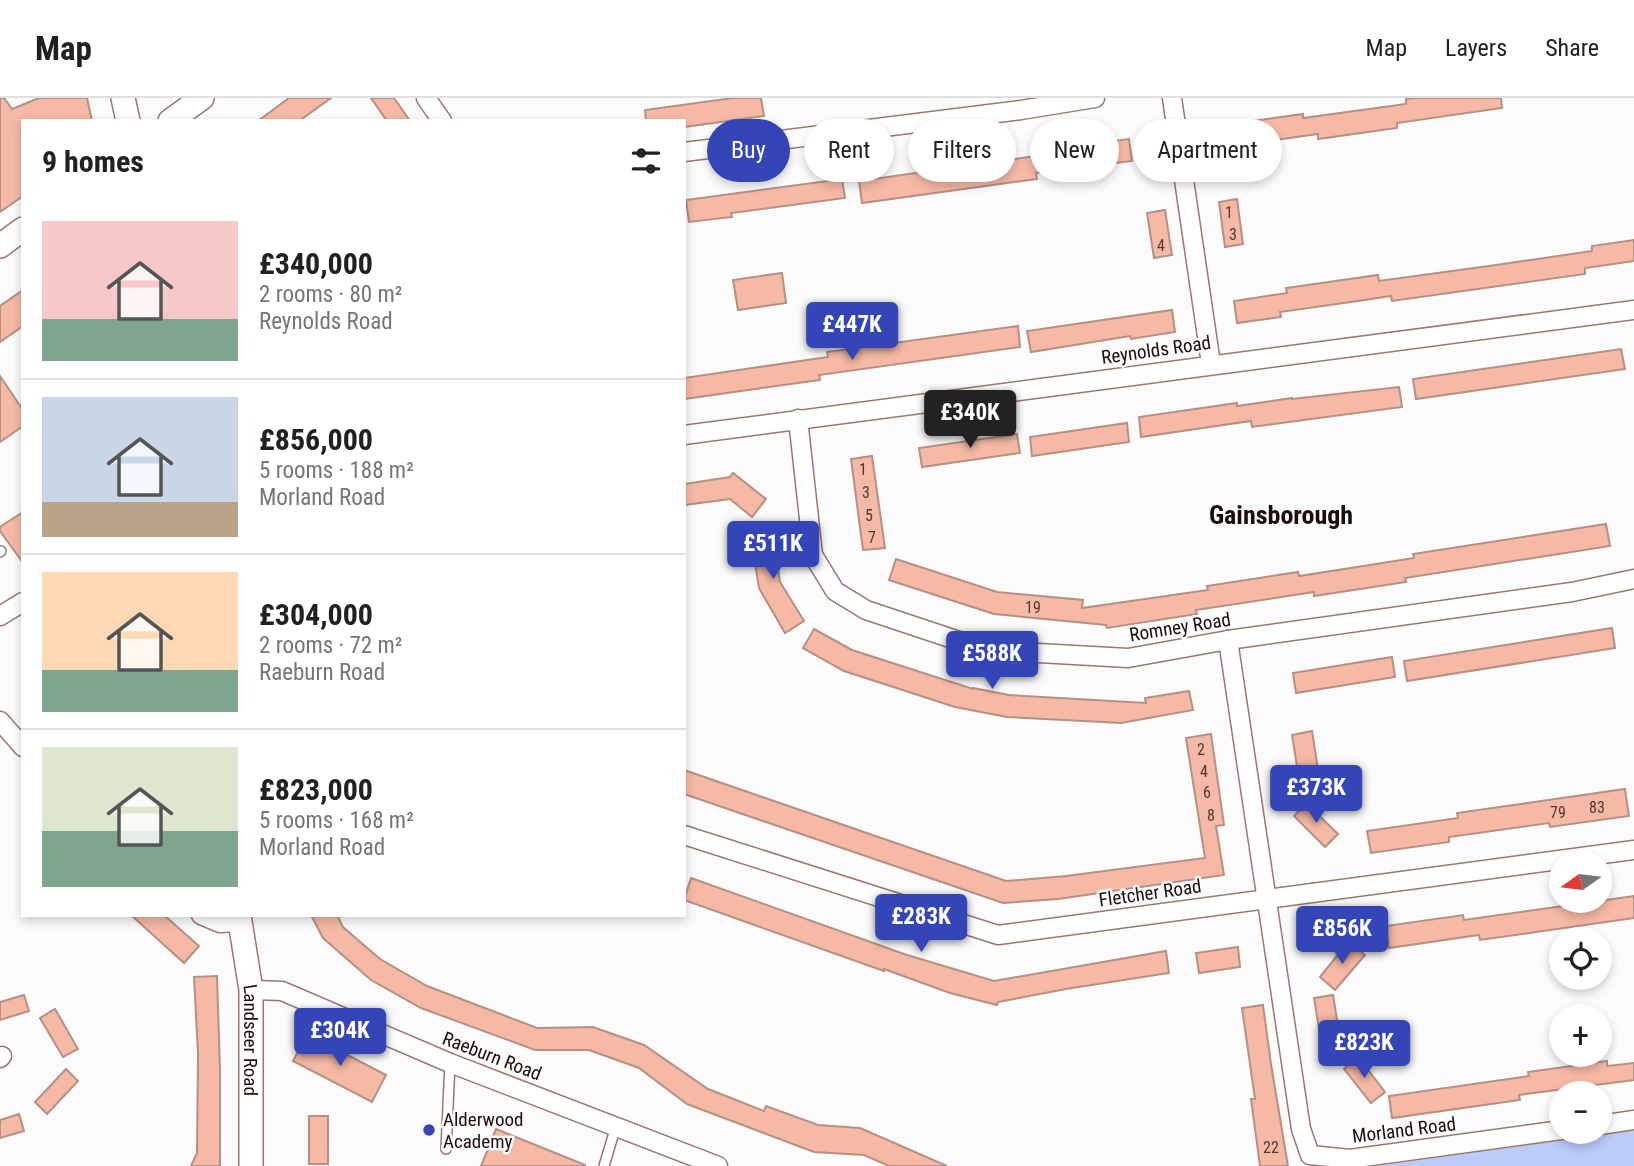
<!DOCTYPE html>
<html lang="en">
<head>
<meta charset="utf-8">
<style>
  :root { --surface:#fff; --page:#f2f2f2; --text:#202124; --muted:#757577; --line:#e0e0e0; --accent:#3345b7 }
  body { margin:0; font-family:"Roboto Condensed",sans-serif; background:var(--page); color:var(--text); height:100vh; display:flex; flex-direction:column; font-size:26px; white-space:nowrap }
  * { box-sizing:border-box; margin:0 }
  p { font-size:23px; color:var(--muted) }
  .icon { flex:none; width:38px; height:38px; fill:none; stroke:currentColor; stroke-width:2; stroke-linecap:round; stroke-linejoin:round }
  .map { position:relative; flex:1; overflow:hidden }
  .side { position:absolute; left:21px; top:21px; width:665px; height:798px; display:flex; flex-direction:column; background:var(--surface); border-radius:0px; box-shadow:0 4px 10px #0003 }
  .side>* { flex:none }
  .top-card { position:absolute; left:707px; top:21px; width:665px; height:63px; display:flex; gap:14px }
  .needle { width:46px; rotate:256deg }
  .fabs { position:absolute; left:1549px; top:752px; display:grid; gap:14px }
  .fabs a { display:grid; place-items:center; width:63px; height:63px; border-radius:50%; background:var(--surface); box-shadow:0 4px 10px #0003; font-size:35px }
  .price { position:absolute; translate:-50% -60px; padding:0 16px; border-radius:7px; background:var(--accent); color:#fff; font-size:23px; line-height:46px; filter:drop-shadow(0 2px 4px #0008) }
  .price::after { content:''; position:absolute; left:50%; top:42px; width:21px; height:16px; margin-left:-10px; background:inherit; clip-path:polygon(0 0,100% 0,50% 100%) }
  .price.active { background:#222; color:#fff }
  ul { padding:0; list-style:none }
  li { display:flex; align-items:center; gap:21px; height:175px; padding:0 21px }
  li+li { border-top:2px solid var(--line) }
  li span { display:grid; place-items:center; flex:none; width:196px; height:140px; border-radius:0px; color:#555 }
  li>.icon { margin-inline-start:auto }
  span .icon { width:84px; height:84px; fill:#fffc; stroke-width:1 }
  li b { font-size:30px }
  h2 { display:flex; justify-content:space-between; align-items:center; height:84px; padding:0 21px; font-size:30px }
  .tag { padding:0 24px; border-radius:32px; background:var(--surface); box-shadow:0 4px 10px #0003; font-size:24px; line-height:63px }
  .tag.active { background:var(--accent); color:#fff }
  header { display:flex; align-items:center; gap:42px; box-sizing:border-box; height:98px; padding:0 35px; background:var(--surface); border-bottom:2px solid var(--line) }
  header strong { font-size:33px }
  nav { display:flex; gap:38px; margin-inline-start:auto; font-size:24px }
  .map>svg:first-child { display:block }
</style>
</head>
<body>
<header>
<strong>Map</strong>
<nav><a>Map</a><a>Layers</a><a>Share</a></nav>
</header>
<div class="map">
<svg width="1634" height="1068" viewBox="0 0 1634 1068">
  <rect width="100%" height="100%" fill="#fbfbfb"/>
  <polygon fill="#bbcbfa" points="1634,1032 1634,1068 1378,1068"/>
  <g fill="#f5b9a5" stroke="#b49085" stroke-width="2">
    <polygon points="0,0 4,0 12,11 39,0 87,0 92,23 23,23 23,98 0,114"/>
    <polygon points="289,0 331,0 299,23 258,23"/>
    <polygon points="371,0 394,0 410,23 387,23"/>
    <polygon points="733,0 761,0 764,18 684,29 684,23 646,23 645,12"/>
    <polygon points="1415,0 1501,0 1502,10 1397,25 1397,30 1318,41 1318,36 1197,53 1194,35 1225,31 1224,27 1303,16 1303,20 1406,6 1406,1"/>
    <polygon points="1129,41 1132,63 1036,75 1037,81 862,105 859,83 1050,56 1049,51"/>
    <polygon points="842,81 845,100 731,115 732,119 689,124 686,102"/>
    <polygon points="1237,101 1243,146 1225,149 1219,104"/>
    <polygon points="1165,112 1172,157 1154,160 1147,115"/>
    <polygon points="1634,142 1634,163 1585,170 1585,176 1392,203 1391,198 1358,203 1280,214 1281,219 1237,225 1234,203 1287,195 1286,190 1378,177 1379,183 1496,167 1592,153 1592,148"/>
    <polygon points="782,175 786,205 738,212 733,182"/>
    <polygon points="23,192 23,228 0,244 0,208"/>
    <polygon points="1172,212 1175,234 1131,241 1130,238 1031,254 1027,233"/>
    <polygon points="1018,228 1020,249 819,277 820,282 684,301 684,280 828,259 827,254"/>
    <polygon points="1621,251 1625,271 1416,301 1413,281"/>
    <polygon points="0,278 23,312 23,328 0,344"/>
    <polygon points="1399,289 1402,309 1252,329 1251,323 1141,339 1139,319 1237,305 1237,308 1292,300 1292,301"/>
    <polygon points="1127,325 1129,344 1032,358 1030,339"/>
    <polygon points="1017,336 1020,355 922,369 919,350"/>
    <polygon points="872,358 885,450 863,452 851,361"/>
    <polygon points="733,375 766,401 752,419 730,401 684,407 684,386 730,379"/>
    <polygon points="23,414 23,465 0,433 0,429"/>
    <polygon points="1606,426 1610,448 1405,480 1406,484 1314,498 1314,494 1196,512 1197,516 1107,530 1106,527 994,516 889,482 896,461 997,494 1083,502 1082,510 1208,492 1207,488 1298,474 1299,478 1357,469 1414,460 1413,456"/>
    <polygon points="772,432 780,484 804,523 785,535 759,490 750,435"/>
    <polygon points="1612,530 1615,550 1407,583 1404,563"/>
    <polygon points="814,531 852,552 973,591 973,590 1009,597 1146,605 1145,600 1189,593 1193,612 1121,625 1007,619 955,609 844,573 803,550"/>
    <polygon points="1392,559 1395,579 1296,595 1293,575"/>
    <polygon points="1312,633 1319,678 1299,681 1292,637"/>
    <polygon points="1211,636 1224,727 1216,728 1224,777 1058,801 1003,805 684,696 684,672 1006,783 1066,778 1205,760 1186,640"/>
    <polygon points="1625,691 1629,718 1550,729 1549,725 1449,739 1449,744 1371,755 1367,733 1458,720 1457,715"/>
    <polygon points="1306,705 1338,736 1325,749 1294,718"/>
    <polygon points="691,780 907,857 994,883 1166,853 1169,875 1066,891 998,904 997,907 950,895 884,871 884,873 684,802"/>
    <polygon points="1634,798 1634,820 1480,842 1479,837 1389,850 1386,828 1463,817 1464,822"/>
    <polygon points="131,817 164,817 199,848 184,865"/>
    <polygon points="311,817 337,817 343,829 380,861 427,888 537,930 593,929 644,947 708,991 731,1000 764,1013 766,1008 818,1027 860,1030 947,1068 889,1068 864,1057 814,1054 687,1006 639,970 589,952 535,952 421,910 371,882 323,840"/>
    <polygon points="1349,843 1365,857 1335,892 1320,879"/>
    <polygon points="1238,849 1240,869 1199,875 1196,855"/>
    <polygon points="217,878 220,972 220,1068 191,1068 197,1055 198,955 194,879"/>
    <polygon points="24,897 29,913 0,922 0,904"/>
    <polygon points="1333,897 1340,940 1321,943 1314,900"/>
    <polygon points="1263,907 1271,966 1288,1068 1260,1068 1251,1001 1255,1001 1242,910"/>
    <polygon points="55,911 78,951 63,959 40,920"/>
    <polygon points="307,936 386,977 372,1004 293,963"/>
    <polygon points="1358,959 1385,994 1371,1005 1344,971"/>
    <polygon points="1607,963 1607,968 1634,965 1634,982 1519,997 1520,1002 1392,1020 1389,998 1529,978 1528,974"/>
    <polygon points="66,971 78,983 47,1016 35,1004"/>
    <polygon points="19,1016 24,1033 0,1040 0,1022"/>
    <rect x="309" y="1018" width="19" height="48"/>
    <polygon points="496,1031 585,1067 585,1068 481,1068"/>
  </g>
  <g fill="none" stroke-linecap="round" stroke-linejoin="round">
    <defs>
      <g id="service">
        <polyline points="0,454 1,453"/>
        <polyline points="446,1051 450,965"/>
        <polyline points="604,1068 616,1028"/>
      </g>
      <g id="minor">
        <polyline points="426,0 442,23"/>
        <polyline points="1172,0 1211,266"/>
        <polyline points="684,54 1021,12 1095,0"/>
        <polyline points="798,321 813,457 835,493 866,512 986,552 1128,560 1228,542 1572,494 1634,481"/>
        <polyline points="684,337 1634,212"/>
        <polyline points="0,518 23,504"/>
        <polyline points="1228,542 1301,1031 1310,1057 1350,1061 1561,1032"/>
        <polyline points="0,623 23,649"/>
        <polyline points="684,737 998,837 1634,752"/>
        <polyline points="201,817 220,825 240,824"/>
        <polyline points="251,892 282,893 450,965 718,1068"/>
        <polyline points="0,960 2,958"/>
        <polyline points="1600,1027 1634,1022"/>
      </g>
      <g id="tertiary">
        <polyline points="123,0 128,23"/>
        <polyline points="170,23 202,0"/>
        <polyline points="0,148 23,131"/>
        <path id="s1" d="M 239,817 L 251,892 L 251,1068"/>
      </g>
    </defs>
    <use href="#service" stroke="#9a786d" stroke-width="12"/>
    <use href="#minor" stroke="#9a786d" stroke-width="21"/>
    <use href="#tertiary" stroke="#9a786d" stroke-width="26"/>
    <use href="#service" stroke="#fff" stroke-width="9"/>
    <use href="#minor" stroke="#fff" stroke-width="18"/>
    <use href="#tertiary" stroke="#fff" stroke-width="23"/>
  </g>
  <circle fill="#3345b7" stroke="#fbfbfb" stroke-width="2.5" cx="429" cy="1032" r="7"/>
  <g text-anchor="middle" dominant-baseline="central" stroke-width="5" stroke-linejoin="round" paint-order="stroke">
    <g font-size="16" fill="#523931">
      <text x="1229" y="114">1</text>
      <text x="1233" y="136">3</text>
      <text x="1161" y="147">4</text>
      <text x="863" y="371">1</text>
      <text x="866" y="394">3</text>
      <text x="869" y="417">5</text>
      <text x="872" y="439">7</text>
      <text x="1033" y="509">19</text>
      <text x="1201" y="651">2</text>
      <text x="1204" y="673">4</text>
      <text x="1207" y="694">6</text>
      <text x="1597" y="709">83</text>
      <text x="1558" y="714">79</text>
      <text x="1211" y="717">8</text>
      <text x="1271" y="1049">22</text>
    </g>
    <g font-size="19" fill="#1b0e0a" stroke="#fbfbfb">
      <text transform="translate(1156 252) rotate(-8)">Reynolds Road</text>
      <text transform="translate(1180 529) rotate(-9)">Romney Road</text>
      <text transform="translate(1150 795) rotate(-8)">Fletcher Road</text>
      <text stroke="none"><textPath href="#s1" startOffset="126">Landseer Road</textPath></text>
      <text transform="translate(492 958) rotate(21)">Raeburn Road</text>
      <text transform="translate(1404 1032) rotate(-7)">Morland Road</text>
    </g>
    <g font-size="19" fill="#1b0e0a" stroke="#fbfbfb" text-anchor="start">
      <text x="443" y="1021">Alderwood<tspan x="443" dy="22">Academy</tspan></text>
    </g>
    <g font-size="26" font-weight="bold" fill="#1b0e0a" stroke="#fbfbfb">
      <text x="1281" y="417">Gainsborough</text>
    </g>
  </g>
</svg>
<div class="fabs">
<a><svg class="needle" viewBox="-14 -14 28 28"><path d="M0-13l5 13h-10z" fill="#e53935"/><path d="M0 13l5-13h-10z" fill="#757577"/></svg></a>
<a><svg class="icon" aria-label="locate" viewBox="0 0 24 24"><circle cx="12" cy="12" r="6"/><path d="M12 2v4M12 18v4M2 12h4M18 12h4"/></svg></a>
<a>+</a>
<a>−</a>
</div>
<b class="price" style="left:852px;top:264px">£447K</b>
<b class="price active" style="left:970px;top:352px">£340K</b>
<b class="price" style="left:773px;top:483px">£511K</b>
<b class="price" style="left:992px;top:593px">£588K</b>
<b class="price" style="left:1316px;top:727px">£373K</b>
<b class="price" style="left:921px;top:856px">£283K</b>
<b class="price" style="left:1342px;top:868px">£856K</b>
<b class="price" style="left:340px;top:970px">£304K</b>
<b class="price" style="left:1364px;top:982px">£823K</b>
<div class="top-card">
<a class="tag active">Buy</a>
<a class="tag">Rent</a>
<a class="tag">Filters</a>
<a class="tag">New</a>
<a class="tag">Apartment</a>
</div>
<section class="side">
<h2>9 homes<svg class="icon" aria-label="filters" viewBox="0 0 24 24"><path d="M4 7h16M4 17h16"/><circle cx="9" cy="7" r="2"/><circle cx="15" cy="17" r="2"/></svg></h2>
<ul>
<li><span style="background:linear-gradient(#f6c9c9 70%,#7fa58c 0)"><svg class="icon" aria-label="home" viewBox="0 0 24 24"><path d="M3 11l9-7 9 7M6 9v11h12V9"/></svg></span><div><b>£340,000</b><p>2 rooms · 80 m²</p><p>Reynolds Road</p></div></li>
<li><span style="background:linear-gradient(#c9d6e8 75%,#b9a48a 0)"><svg class="icon" aria-label="home" viewBox="0 0 24 24"><path d="M3 11l9-7 9 7M6 9v11h12V9"/></svg></span><div><b>£856,000</b><p>5 rooms · 188 m²</p><p>Morland Road</p></div></li>
<li><span style="background:linear-gradient(#ffd9b3 70%,#7fa58c 0)"><svg class="icon" aria-label="home" viewBox="0 0 24 24"><path d="M3 11l9-7 9 7M6 9v11h12V9"/></svg></span><div><b>£304,000</b><p>2 rooms · 72 m²</p><p>Raeburn Road</p></div></li>
<li><span style="background:linear-gradient(#dfe7d0 60%,#7fa58c 0)"><svg class="icon" aria-label="home" viewBox="0 0 24 24"><path d="M3 11l9-7 9 7M6 9v11h12V9"/></svg></span><div><b>£823,000</b><p>5 rooms · 168 m²</p><p>Morland Road</p></div></li>
</ul>
</section>
</div>
</body>
</html>
